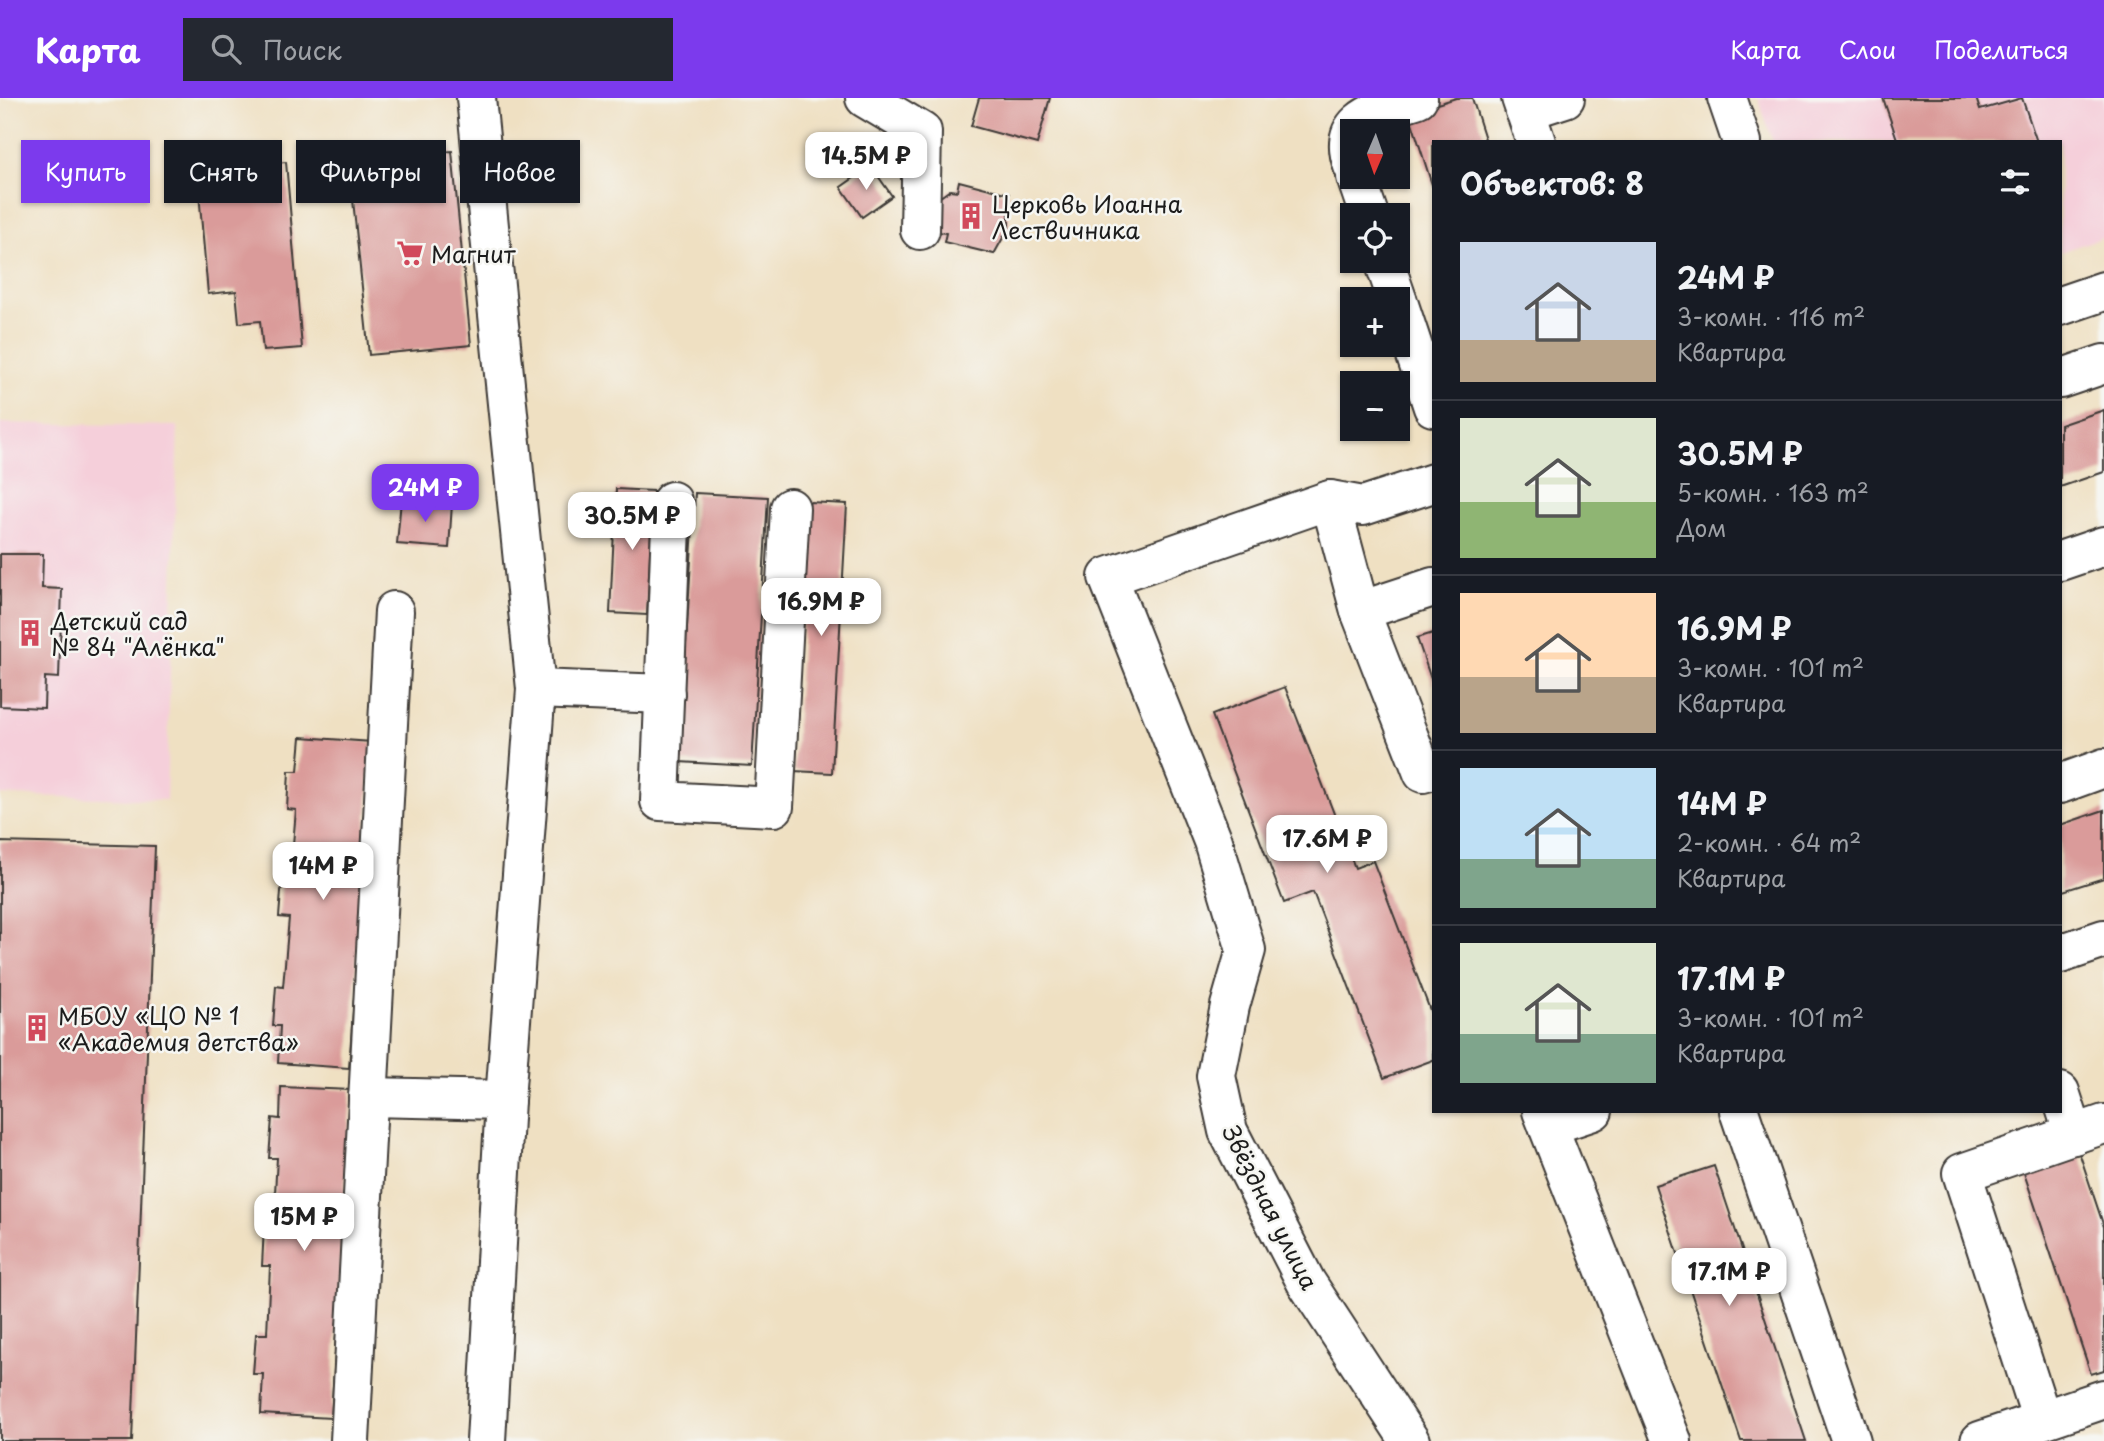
<!DOCTYPE html>
<html lang="ru">
<head>
<meta charset="utf-8">
<style>
  :root { --surface:#171b24; --page:#242831; --text:#f1f3f6; --muted:#9ea1a6; --line:#363941; --accent:#7c3aed }
  body { margin:0; font-family:"Playpen Sans",sans-serif; background:var(--page); color:var(--text); height:100vh; display:flex; flex-direction:column; font-size:26px; white-space:nowrap }
  * { box-sizing:border-box; margin:0 }
  p { font-size:23px; color:var(--muted) }
  .icon { flex:none; width:38px; height:38px; fill:none; stroke:currentColor; stroke-width:2; stroke-linecap:round; stroke-linejoin:round }
  .map { position:relative; flex:1; overflow:hidden }
  .drawer { position:absolute; left:1432px; top:42px; width:630px; height:973px; display:flex; flex-direction:column; background:var(--surface); border-radius:0px; box-shadow:0 2px 5px #0004 }
  .drawer>* { flex:none }
  .banner { position:absolute; left:21px; top:42px; width:665px; height:63px; display:flex; gap:14px }
  .needle { width:46px; rotate:182deg }
  .controls { position:absolute; left:1340px; top:21px; display:grid; gap:14px }
  .controls a { display:grid; place-items:center; width:70px; height:70px; border-radius:0px; background:var(--surface); box-shadow:0 2px 5px #0004; font-size:35px }
  .price { position:absolute; translate:-50% -60px; padding:0 16px; border-radius:14px; background:#fff; color:#222; font-size:23px; line-height:46px; filter:drop-shadow(0 2px 4px #0008) }
  .price::after { content:''; position:absolute; left:50%; top:42px; width:21px; height:16px; margin-left:-10px; background:inherit; clip-path:polygon(0 0,100% 0,50% 100%) }
  .price.current { background:var(--accent); color:#fff }
  ul { padding:0; list-style:none }
  li { display:flex; align-items:center; gap:21px; height:175px; padding:0 28px }
  li+li { border-top:2px solid var(--line) }
  li span { display:grid; place-items:center; flex:none; width:196px; height:140px; border-radius:0px; color:#555 }
  li>.icon { margin-inline-start:auto }
  span .icon { width:84px; height:84px; fill:#fffc; stroke-width:1 }
  li b { font-size:30px }
  h2 { display:flex; justify-content:space-between; align-items:center; height:84px; padding:0 28px; font-size:30px }
  .pill { padding:0 24px; border-radius:0px; background:var(--surface); box-shadow:0 2px 5px #0004; font-size:24px; line-height:63px }
  .pill.current { background:var(--accent); color:#fff }
  header { display:flex; align-items:center; gap:42px; box-sizing:border-box; height:98px; padding:0 35px; background:var(--accent); color:#fff }
  header strong { font-size:33px }
  nav { display:flex; gap:38px; margin-inline-start:auto; font-size:24px }
  .search { width:490px; height:63px; background:var(--page); display:flex; align-items:center; gap:18px; box-sizing:border-box; padding:0 24px; border-radius:0px; color:var(--muted); font-size:26px }
  .map>svg:first-child { display:block }
</style>
</head>
<body>
<header>
<strong>Карта</strong>
<div class="search"><svg class="icon" aria-label="search" viewBox="0 0 24 24"><circle cx="10" cy="10" r="6"/><path d="M15 15l6 6"/></svg>Поиск</div>
<nav><a>Карта</a><a>Слои</a><a>Поделиться</a></nav>
</header>
<div class="map">
<svg width="2104" height="1343" viewBox="0 0 2104 1343">
  <rect width="100%" height="100%" fill="#f6f6f2"/>
  <filter id="ink" filterUnits="userSpaceOnUse"><feTurbulence type="fractalNoise" baseFrequency=".0143" numOctaves="2"/><feDisplacementMap in="SourceGraphic" scale="14" xChannelSelector="R" yChannelSelector="G"/><feConvolveMatrix kernelMatrix="1 2 1 2 8 2 1 2 1" color-interpolation-filters="sRGB"/></filter>
  <filter id="wash" filterUnits="userSpaceOnUse"><feTurbulence type="fractalNoise" baseFrequency=".00686" numOctaves="4" result="noise"/><feDisplacementMap in="SourceGraphic" scale="28" xChannelSelector="R" yChannelSelector="G"/><feGaussianBlur stdDeviation="1.57" result="paint"/><feColorMatrix in="noise" values="0 0 0 0 0 0 0 0 0 0 0 0 0 0 0 0 0 1.4 0 .05"/><feComposite in="paint" operator="in"/></filter>
  <g filter="url(#wash)">
    <rect width="100%" height="100%" fill="#efe0c2"/>
    <g fill="#f5cfda">
      <polygon points="1758,0 2104,0 2104,139 2060,154 2060,44 1773,44"/>
      <polygon points="0,325 178,328 166,702 0,697"/>
    </g>
    <g id="blocks">
      <g fill="#da9b9a">
        <polygon points="979,0 1050,0 1037,46 971,28"/>
        <polygon points="1456,0 1472,0 1486,44 1433,44 1433,90 1409,15"/>
        <polygon points="1883,0 1976,0 1980,12 2022,0 2037,44 1898,44"/>
        <polygon points="452,53 471,247 369,257 349,63"/>
        <polygon points="286,64 302,250 263,253 260,223 239,225 236,193 208,196 197,72"/>
        <polygon points="871,68 892,98 862,119 841,89"/>
        <polygon points="959,83 1009,96 1009,129 994,156 944,144 946,135 939,134 928,108 950,92 957,93"/>
        <polygon points="2104,312 2104,374 2060,389 2060,327"/>
        <polygon points="616,391 653,393 647,517 610,515"/>
        <polygon points="695,395 768,399 752,668 679,664"/>
        <polygon points="401,402 452,406 449,450 397,446"/>
        <polygon points="809,404 847,406 832,675 794,673"/>
        <polygon points="0,456 43,456 42,490 62,491 59,580 45,579 44,610 0,608"/>
        <polygon points="1433,535 1433,587 1417,540"/>
        <polygon points="1285,589 1355,770 1373,763 1433,920 1433,962 1384,980 1313,794 1284,805 1212,617"/>
        <polygon points="301,639 372,644 349,970 278,965 280,928 273,928 276,888 283,889 289,820 279,819 282,781 290,781 296,712 287,711 289,673 298,673"/>
        <polygon points="2104,712 2104,780 2060,794 2060,727"/>
        <polygon points="0,744 155,748 132,1343 0,1343"/>
        <polygon points="281,989 351,992 331,1320 261,1316 263,1276 253,1276 256,1236 267,1236 270,1168 262,1168 264,1129 273,1130 277,1060 269,1060 272,1020 280,1021"/>
        <polygon points="2079,1054 2104,1129 2104,1272 2091,1276 2023,1072"/>
        <polygon points="1714,1068 1806,1343 1741,1343 1655,1087"/>
      </g>
    </g>
  </g>
  <g filter="url(#ink)">
    <use href="#blocks" fill-opacity="0" stroke="#3c3935" stroke-width="2"/>
    <g fill="none" stroke-linecap="round" stroke-linejoin="round">
      <defs>
        <g id="minor">
          <polyline points="476,0 536,591 505,1002 486,1343"/>
          <polyline points="865,0 922,34 920,132"/>
          <polyline points="1521,0 1536,44"/>
          <polyline points="1727,0 1742,44"/>
          <polyline points="1525,13 1565,0"/>
          <path d="M 1353,68 C 1335,17 1381,13 1418,0"/>
          <polyline points="1356,79 1369,117"/>
          <polyline points="1384,163 1397,201"/>
          <polyline points="1398,204 1433,309"/>
          <polyline points="2060,208 2104,193"/>
          <polyline points="2060,281 2104,266"/>
          <polyline points="1330,402 1360,513 1423,675 1433,672"/>
          <polyline points="672,403 660,703 774,709 790,410"/>
          <polyline points="2060,463 2104,448"/>
          <polyline points="1360,513 1433,489"/>
          <polyline points="536,591 665,596"/>
          <polyline points="2060,686 2104,670"/>
          <polyline points="2060,856 2104,841"/>
          <polyline points="2060,994 2074,1037"/>
          <polyline points="368,999 505,1002"/>
          <polyline points="1542,1013 1672,1343"/>
          <polyline points="1739,1013 1851,1343"/>
          <polyline points="1548,1028 1593,1013"/>
          <polyline points="2042,1322 1962,1075 2104,1026"/>
          <polyline points="350,1343 394,513"/>
          <polyline points="1410,1343 1306,1184 1228,1033 1216,978 1230,908 1246,852 1213,743 1108,479 1330,402 1363,408 1433,385"/>
          <polyline points="1980,1343 2104,1301"/>
        </g>
      </defs>
      <use href="#minor" stroke="#3c3935" stroke-width="42"/>
      <use href="#minor" stroke="#fff" stroke-width="38"/>
    </g>
  </g>
  <defs>
    <symbol id="building-bare" viewBox="-9 -9 18 18"><path d="M-4-6H4V6H1V3H-1V6H-4ZM-2.5-4.3h1.7v1.8h-1.7ZM.8-4.3h1.7v1.8H.8ZM-2.5-1h1.7V.8h-1.7ZM.8-1h1.7V.8H.8Z" fill="#d1495b" stroke="#f6f6f2" stroke-width="2.5" paint-order="stroke"/></symbol>
    <symbol id="supermarket-bare" viewBox="-9 -9 18 18"><path d="M-6-5.5h2.5l.6 2H6L4.5 2H-2.5L-4.4-4H-6ZM-1.5 3.2a1.3 1.3 0 1 0 .1 0ZM3 3.2a1.3 1.3 0 1 0 .1 0Z" fill="#d1495b" stroke="#f6f6f2" stroke-width="2.5" paint-order="stroke"/></symbol>
  </defs>
  <g fill-rule="evenodd">
    <use href="#building-bare" x="952" y="99" width="38" height="38"/>
    <use href="#supermarket-bare" x="391" y="136" width="38" height="38"/>
    <use href="#building-bare" x="11" y="516" width="38" height="38"/>
    <use href="#building-bare" x="18" y="911" width="38" height="38"/>
  </g>
  <g text-anchor="middle" dominant-baseline="central" stroke-width="5" stroke-linejoin="round" paint-order="stroke">
    <g font-size="23" fill="#1c1c1c" stroke="#f6f6f2" text-anchor="start">
      <text x="992" y="105">Церковь Иоанна<tspan x="992" dy="26">Лествичника</tspan></text>
      <text x="431" y="155">Магнит</text>
      <text x="51" y="522">Детский сад<tspan x="51" dy="26">№ 84 "Алёнка"</tspan></text>
      <text x="58" y="917">МБОУ «ЦО № 1<tspan x="58" dy="26">«Академия детства»</tspan></text>
    </g>
    <g font-size="23" fill="#1c1c1c" stroke="#f6f6f2">
      <text transform="translate(1271 1109) rotate(63)">Звёздная улица</text>
    </g>
  </g>
</svg>
<div class="controls">
<a><svg class="needle" viewBox="-14 -14 28 28"><path d="M0-13l5 13h-10z" fill="#e53935"/><path d="M0 13l5-13h-10z" fill="#9ea1a6"/></svg></a>
<a><svg class="icon" aria-label="locate" viewBox="0 0 24 24"><circle cx="12" cy="12" r="6"/><path d="M12 2v4M12 18v4M2 12h4M18 12h4"/></svg></a>
<a>+</a>
<a>−</a>
</div>
<b class="price" style="left:866px;top:94px">14.5M ₽</b>
<b class="price current" style="left:425px;top:426px">24M ₽</b>
<b class="price" style="left:632px;top:454px">30.5M ₽</b>
<b class="price" style="left:821px;top:540px">16.9M ₽</b>
<b class="price" style="left:1327px;top:777px">17.6M ₽</b>
<b class="price" style="left:323px;top:804px">14M ₽</b>
<b class="price" style="left:304px;top:1155px">15M ₽</b>
<b class="price" style="left:1729px;top:1210px">17.1M ₽</b>
<div class="banner">
<a class="pill current">Купить</a>
<a class="pill">Снять</a>
<a class="pill">Фильтры</a>
<a class="pill">Новое</a>
</div>
<section class="drawer">
<h2>Объектов: 8<svg class="icon" aria-label="filters" viewBox="0 0 24 24"><path d="M4 7h16M4 17h16"/><circle cx="9" cy="7" r="2"/><circle cx="15" cy="17" r="2"/></svg></h2>
<ul>
<li><span style="background:linear-gradient(#c9d6e8 70%,#b9a48a 0)"><svg class="icon" aria-label="home" viewBox="0 0 24 24"><path d="M3 11l9-7 9 7M6 9v11h12V9"/></svg></span><div><b>24M ₽</b><p>3-комн. · 116 m²</p><p>Квартира</p></div></li>
<li><span style="background:linear-gradient(#dfe7d0 60%,#8fb573 0)"><svg class="icon" aria-label="home" viewBox="0 0 24 24"><path d="M3 11l9-7 9 7M6 9v11h12V9"/></svg></span><div><b>30.5M ₽</b><p>5-комн. · 163 m²</p><p>Дом</p></div></li>
<li><span style="background:linear-gradient(#ffd9b3 60%,#b9a48a 0)"><svg class="icon" aria-label="home" viewBox="0 0 24 24"><path d="M3 11l9-7 9 7M6 9v11h12V9"/></svg></span><div><b>16.9M ₽</b><p>3-комн. · 101 m²</p><p>Квартира</p></div></li>
<li><span style="background:linear-gradient(#bfe0f5 65%,#7fa58c 0)"><svg class="icon" aria-label="home" viewBox="0 0 24 24"><path d="M3 11l9-7 9 7M6 9v11h12V9"/></svg></span><div><b>14M ₽</b><p>2-комн. · 64 m²</p><p>Квартира</p></div></li>
<li><span style="background:linear-gradient(#dfe7d0 65%,#7fa58c 0)"><svg class="icon" aria-label="home" viewBox="0 0 24 24"><path d="M3 11l9-7 9 7M6 9v11h12V9"/></svg></span><div><b>17.1M ₽</b><p>3-комн. · 101 m²</p><p>Квартира</p></div></li>
</ul>
</section>
</div>
</body>
</html>
